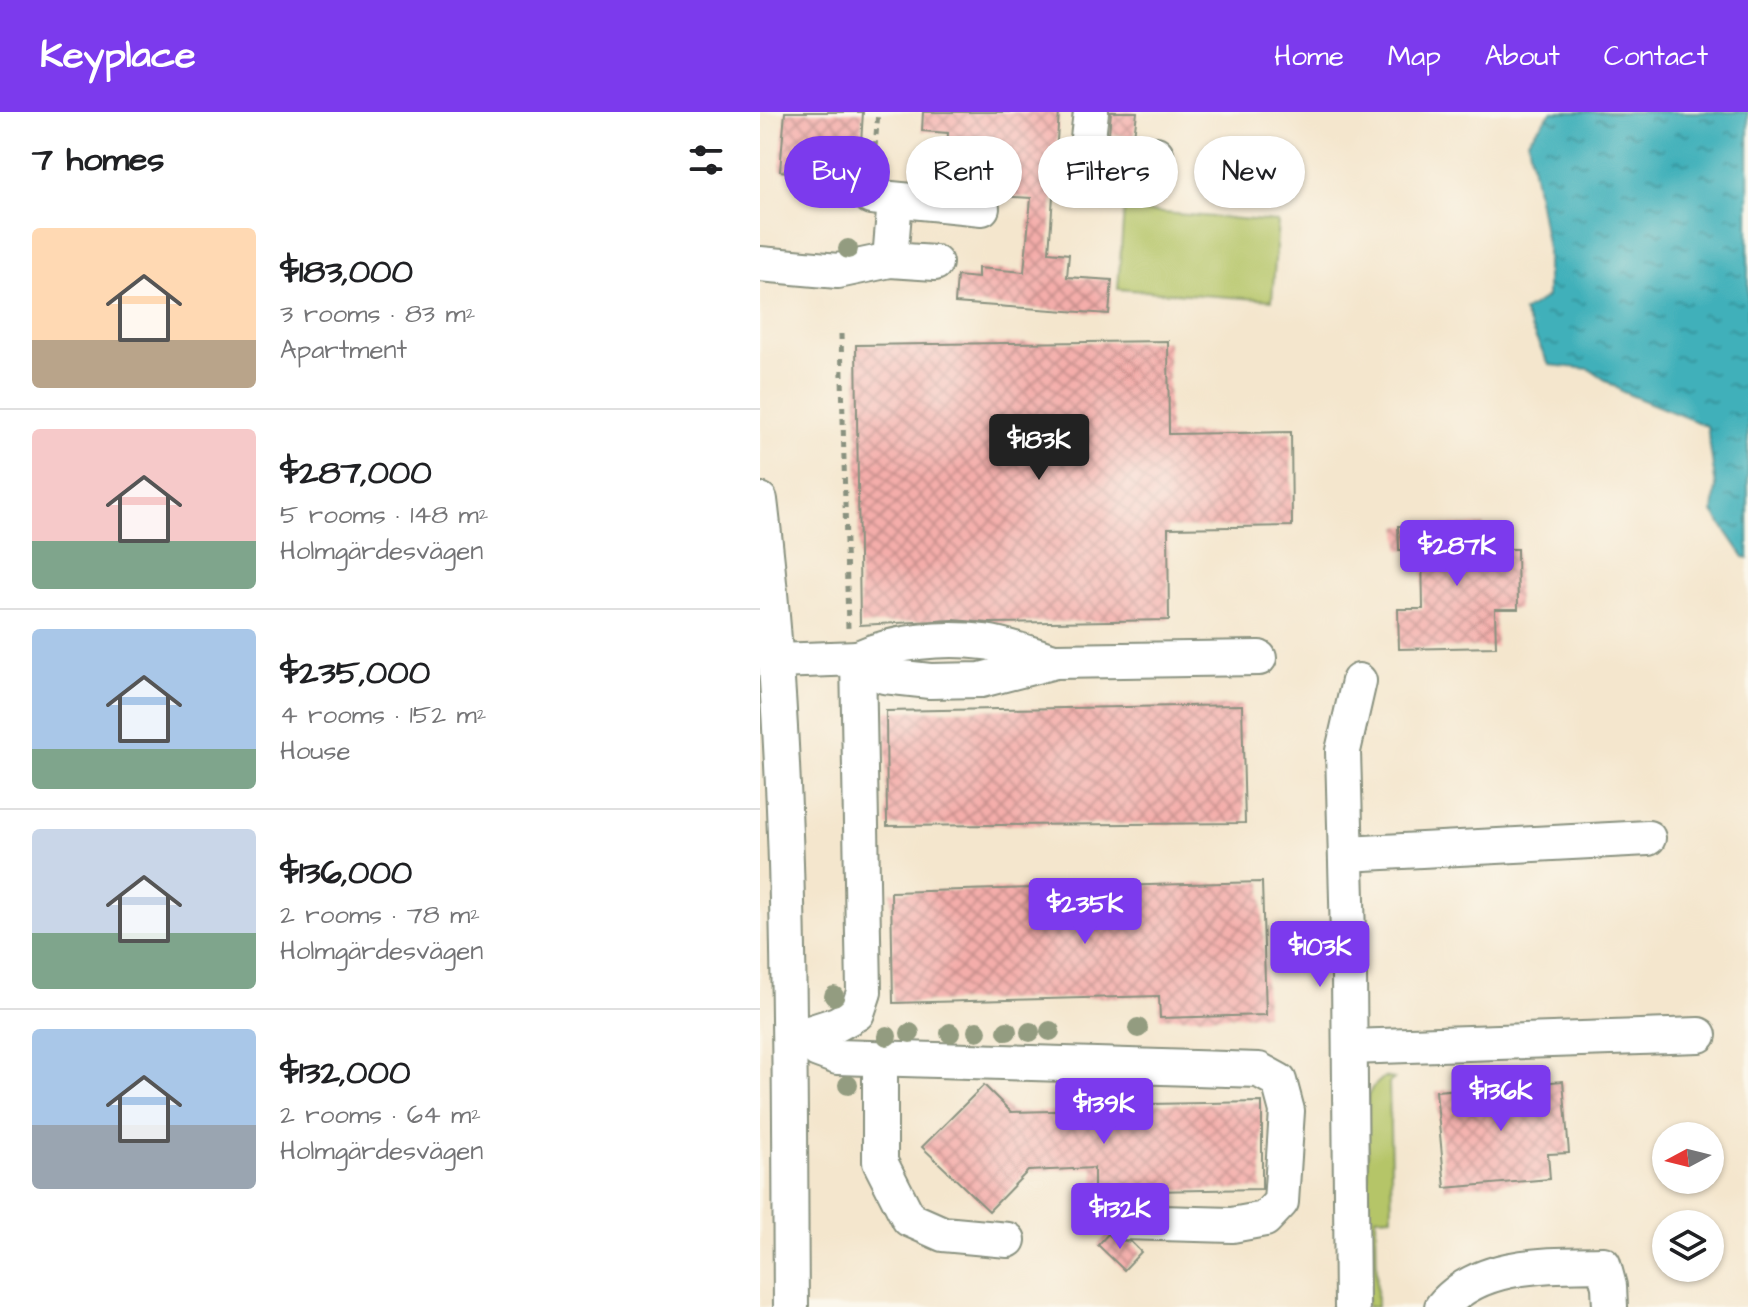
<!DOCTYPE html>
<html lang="en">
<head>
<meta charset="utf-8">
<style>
  :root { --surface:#fff; --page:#f6f6f6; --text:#202124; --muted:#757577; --line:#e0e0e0; --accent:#7c3aed }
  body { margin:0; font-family:"Architects Daughter",sans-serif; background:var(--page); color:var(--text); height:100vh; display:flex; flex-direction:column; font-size:30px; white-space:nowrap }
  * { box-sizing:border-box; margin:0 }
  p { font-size:26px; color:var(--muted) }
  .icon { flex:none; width:44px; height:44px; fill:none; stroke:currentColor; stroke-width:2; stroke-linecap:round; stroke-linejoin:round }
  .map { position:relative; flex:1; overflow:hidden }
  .details { display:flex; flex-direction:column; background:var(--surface); width:760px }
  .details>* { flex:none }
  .banner { position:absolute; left:24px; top:24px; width:760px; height:72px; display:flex; gap:16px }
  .needle { width:52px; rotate:263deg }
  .buttons { position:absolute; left:892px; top:1010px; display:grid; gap:16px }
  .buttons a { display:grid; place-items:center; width:72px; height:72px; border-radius:50%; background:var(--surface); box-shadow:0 2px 6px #0004; font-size:40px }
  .price { position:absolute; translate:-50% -68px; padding:0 18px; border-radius:8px; background:var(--accent); color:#fff; font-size:26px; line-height:52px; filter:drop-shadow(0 2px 4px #0008) }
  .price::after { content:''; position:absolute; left:50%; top:48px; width:24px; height:18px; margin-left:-12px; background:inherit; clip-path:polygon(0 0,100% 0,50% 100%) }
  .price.on { background:#222; color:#fff }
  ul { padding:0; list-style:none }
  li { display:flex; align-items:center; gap:24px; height:200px; padding:0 32px }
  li+li { border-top:2px solid var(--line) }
  li span { display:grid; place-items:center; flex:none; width:224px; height:160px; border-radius:8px; color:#555 }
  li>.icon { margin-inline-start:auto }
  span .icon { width:96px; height:96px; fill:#fffc; stroke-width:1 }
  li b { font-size:34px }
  h2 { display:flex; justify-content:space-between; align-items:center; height:96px; padding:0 32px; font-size:34px }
  .chip { padding:0 28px; border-radius:36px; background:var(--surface); box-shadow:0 2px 6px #0004; font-size:28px; line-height:72px }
  .chip.on { background:var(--accent); color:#fff }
  header { display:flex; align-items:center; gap:48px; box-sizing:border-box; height:112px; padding:0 40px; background:var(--accent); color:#fff }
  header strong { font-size:38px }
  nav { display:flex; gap:44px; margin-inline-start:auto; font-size:28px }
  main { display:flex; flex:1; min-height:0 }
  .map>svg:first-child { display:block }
</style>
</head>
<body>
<header>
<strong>Keyplace</strong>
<nav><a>Home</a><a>Map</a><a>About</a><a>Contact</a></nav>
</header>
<main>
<section class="details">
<h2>7 homes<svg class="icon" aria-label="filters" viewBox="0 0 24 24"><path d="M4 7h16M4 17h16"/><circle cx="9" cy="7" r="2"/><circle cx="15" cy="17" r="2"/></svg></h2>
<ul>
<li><span style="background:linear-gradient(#ffd9b3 70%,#b9a48a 0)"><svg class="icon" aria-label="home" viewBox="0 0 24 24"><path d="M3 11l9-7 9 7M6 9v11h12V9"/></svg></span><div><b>$183,000</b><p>3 rooms · 83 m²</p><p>Apartment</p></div></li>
<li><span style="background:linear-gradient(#f6c9c9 70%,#7fa58c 0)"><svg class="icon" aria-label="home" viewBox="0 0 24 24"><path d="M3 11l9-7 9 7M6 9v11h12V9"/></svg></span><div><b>$287,000</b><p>5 rooms · 148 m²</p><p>Holmgärdesvägen</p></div></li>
<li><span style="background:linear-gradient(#a9c7e8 75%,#7fa58c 0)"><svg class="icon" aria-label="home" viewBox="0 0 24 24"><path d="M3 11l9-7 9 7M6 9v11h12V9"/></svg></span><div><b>$235,000</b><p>4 rooms · 152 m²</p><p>House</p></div></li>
<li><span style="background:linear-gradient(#c9d6e8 65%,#7fa58c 0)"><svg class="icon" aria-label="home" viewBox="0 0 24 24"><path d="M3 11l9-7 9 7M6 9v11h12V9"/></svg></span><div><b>$136,000</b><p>2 rooms · 78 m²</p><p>Holmgärdesvägen</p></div></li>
<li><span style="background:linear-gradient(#a9c7e8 60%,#9aa5b1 0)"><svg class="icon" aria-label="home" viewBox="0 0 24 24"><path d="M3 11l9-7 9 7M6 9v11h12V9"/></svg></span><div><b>$132,000</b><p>2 rooms · 64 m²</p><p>Holmgärdesvägen</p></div></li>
</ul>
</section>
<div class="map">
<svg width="988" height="1195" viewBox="0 0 988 1195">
  <defs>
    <pattern id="water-ripples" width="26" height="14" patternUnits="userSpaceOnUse" patternTransform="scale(2)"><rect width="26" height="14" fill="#40b0ba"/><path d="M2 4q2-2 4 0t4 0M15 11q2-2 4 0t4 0" fill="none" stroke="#359098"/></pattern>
    <pattern id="building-cross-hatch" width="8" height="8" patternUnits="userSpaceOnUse" patternTransform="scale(2)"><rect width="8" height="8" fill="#f4adaa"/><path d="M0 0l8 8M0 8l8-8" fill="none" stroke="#c58e8b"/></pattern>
  </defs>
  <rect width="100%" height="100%" fill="#fbf7ec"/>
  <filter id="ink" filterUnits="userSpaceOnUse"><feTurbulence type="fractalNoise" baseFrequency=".0125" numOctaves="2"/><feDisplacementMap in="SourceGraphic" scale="16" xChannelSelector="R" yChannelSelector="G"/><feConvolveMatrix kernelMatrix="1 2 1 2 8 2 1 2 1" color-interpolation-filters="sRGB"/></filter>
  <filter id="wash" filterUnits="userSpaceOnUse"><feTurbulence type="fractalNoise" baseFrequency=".006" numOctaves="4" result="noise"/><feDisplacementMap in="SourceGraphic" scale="32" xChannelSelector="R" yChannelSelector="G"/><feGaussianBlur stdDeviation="1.8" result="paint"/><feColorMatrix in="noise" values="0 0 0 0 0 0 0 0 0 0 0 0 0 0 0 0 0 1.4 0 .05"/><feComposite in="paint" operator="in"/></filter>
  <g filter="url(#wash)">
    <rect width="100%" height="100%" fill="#f4e6cd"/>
    <g fill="#b5c568" stroke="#6a814e" stroke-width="2">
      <polygon points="364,98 518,110 512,188 358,177"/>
      <polygon points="624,965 634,967 629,971 632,1104 616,1105 617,1195 607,1195 608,984 612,976"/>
    </g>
    <polygon fill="url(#water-ripples)" stroke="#307677" stroke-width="2" points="791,0 988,0 988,446 984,445 953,400 956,375 947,314 863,280 829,257 789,253 763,200 787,185 787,137 768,28"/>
    <g id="blocks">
      <g fill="url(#building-cross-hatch)">
        <polygon points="25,0 103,0 101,31 69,29 66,64 20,59"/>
        <polygon points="163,0 299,0 289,140 309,142 307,165 352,168 349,202 195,191 197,164 218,166 218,156 264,160 271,86 237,84 224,76 185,72 188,21 162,19"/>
        <polygon points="351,0 377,0 374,25 349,22"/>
        <polygon points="408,229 409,322 531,320 532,414 408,416 409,508 230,511 193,508 100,513 96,233"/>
        <polygon points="724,413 725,437 757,437 758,497 735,497 736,535 639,537 638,497 663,497 662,438 639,438 638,414"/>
        <polygon points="482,593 485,711 127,714 126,599"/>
        <polygon points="502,770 506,903 400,906 399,884 133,891 131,780"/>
        <polygon points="803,969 809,1041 788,1042 790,1067 685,1076 676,979"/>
        <polygon points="224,973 251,1000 333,998 332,993 502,990 502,1077 334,1080 334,1056 268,1059 229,1099 162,1035"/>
        <polygon points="348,1122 354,1127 371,1130 381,1140 364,1158 338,1133"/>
      </g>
    </g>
  </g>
  <g filter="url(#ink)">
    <use href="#blocks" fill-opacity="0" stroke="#8a9280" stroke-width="2"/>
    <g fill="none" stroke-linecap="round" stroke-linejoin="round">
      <defs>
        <g id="minor">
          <polyline points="331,0 325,52 329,64 372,64 396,42"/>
          <polyline points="111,85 222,96"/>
          <polyline points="130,148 135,88"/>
          <polyline points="0,152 78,159 130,148 175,151"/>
          <path d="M 0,388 C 33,656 29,926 31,1195"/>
          <polyline points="98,546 124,564 170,569 221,568 295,549 499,546"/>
          <path d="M 98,546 C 135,529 184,525 225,530 C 247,533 270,542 291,548"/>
          <polyline points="17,549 98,546 104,880 97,901 77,912 49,921"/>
          <polyline points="586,742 888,726"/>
          <polyline points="30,921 49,921 58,938 77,945 499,958 519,969 527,999 521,1090 505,1107 472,1113 364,1110"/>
          <polyline points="590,935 939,923"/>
          <polyline points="120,948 120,1050 149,1107 183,1122 248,1128"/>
          <polyline points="592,1195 589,862 583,639 599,569"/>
          <path d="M 682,1195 C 719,1150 789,1153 843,1152 L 849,1174 L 850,1195"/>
        </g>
      </defs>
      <use href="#minor" stroke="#8a9280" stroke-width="38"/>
      <g stroke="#8a9280" stroke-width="5" stroke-dasharray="6 6" stroke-linecap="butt">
        <polyline points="113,59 118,0"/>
        <circle cx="45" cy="79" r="7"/>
        <polyline points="51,78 84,82"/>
        <polyline points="81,222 88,517"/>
      </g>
      <use href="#minor" stroke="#fff" stroke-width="34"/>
    </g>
    <g fill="#939c80">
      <circle cx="88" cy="137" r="10"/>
      <circle cx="74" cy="884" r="10"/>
      <circle cx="378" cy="916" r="10"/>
      <circle cx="217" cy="919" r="10"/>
      <circle cx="247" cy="919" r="10"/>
      <circle cx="290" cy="919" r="10"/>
      <circle cx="270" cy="920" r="10"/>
      <circle cx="150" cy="921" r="10"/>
      <circle cx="190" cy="921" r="10"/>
      <circle cx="127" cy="924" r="10"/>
      <circle cx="88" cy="973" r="10"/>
    </g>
  </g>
</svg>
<div class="buttons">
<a><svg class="needle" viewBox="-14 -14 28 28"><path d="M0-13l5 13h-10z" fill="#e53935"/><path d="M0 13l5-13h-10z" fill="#757577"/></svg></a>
<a><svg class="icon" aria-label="layers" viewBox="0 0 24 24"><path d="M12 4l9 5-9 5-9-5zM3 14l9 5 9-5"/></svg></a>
</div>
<b class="price on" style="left:279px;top:370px">$183K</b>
<b class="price" style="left:697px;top:476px">$287K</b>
<b class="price" style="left:325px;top:834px">$235K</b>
<b class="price" style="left:560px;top:877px">$103K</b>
<b class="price" style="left:741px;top:1021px">$136K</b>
<b class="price" style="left:344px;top:1034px">$139K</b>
<b class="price" style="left:360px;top:1139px">$132K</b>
<div class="banner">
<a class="chip on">Buy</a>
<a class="chip">Rent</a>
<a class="chip">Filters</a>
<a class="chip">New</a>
</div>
</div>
</main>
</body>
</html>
